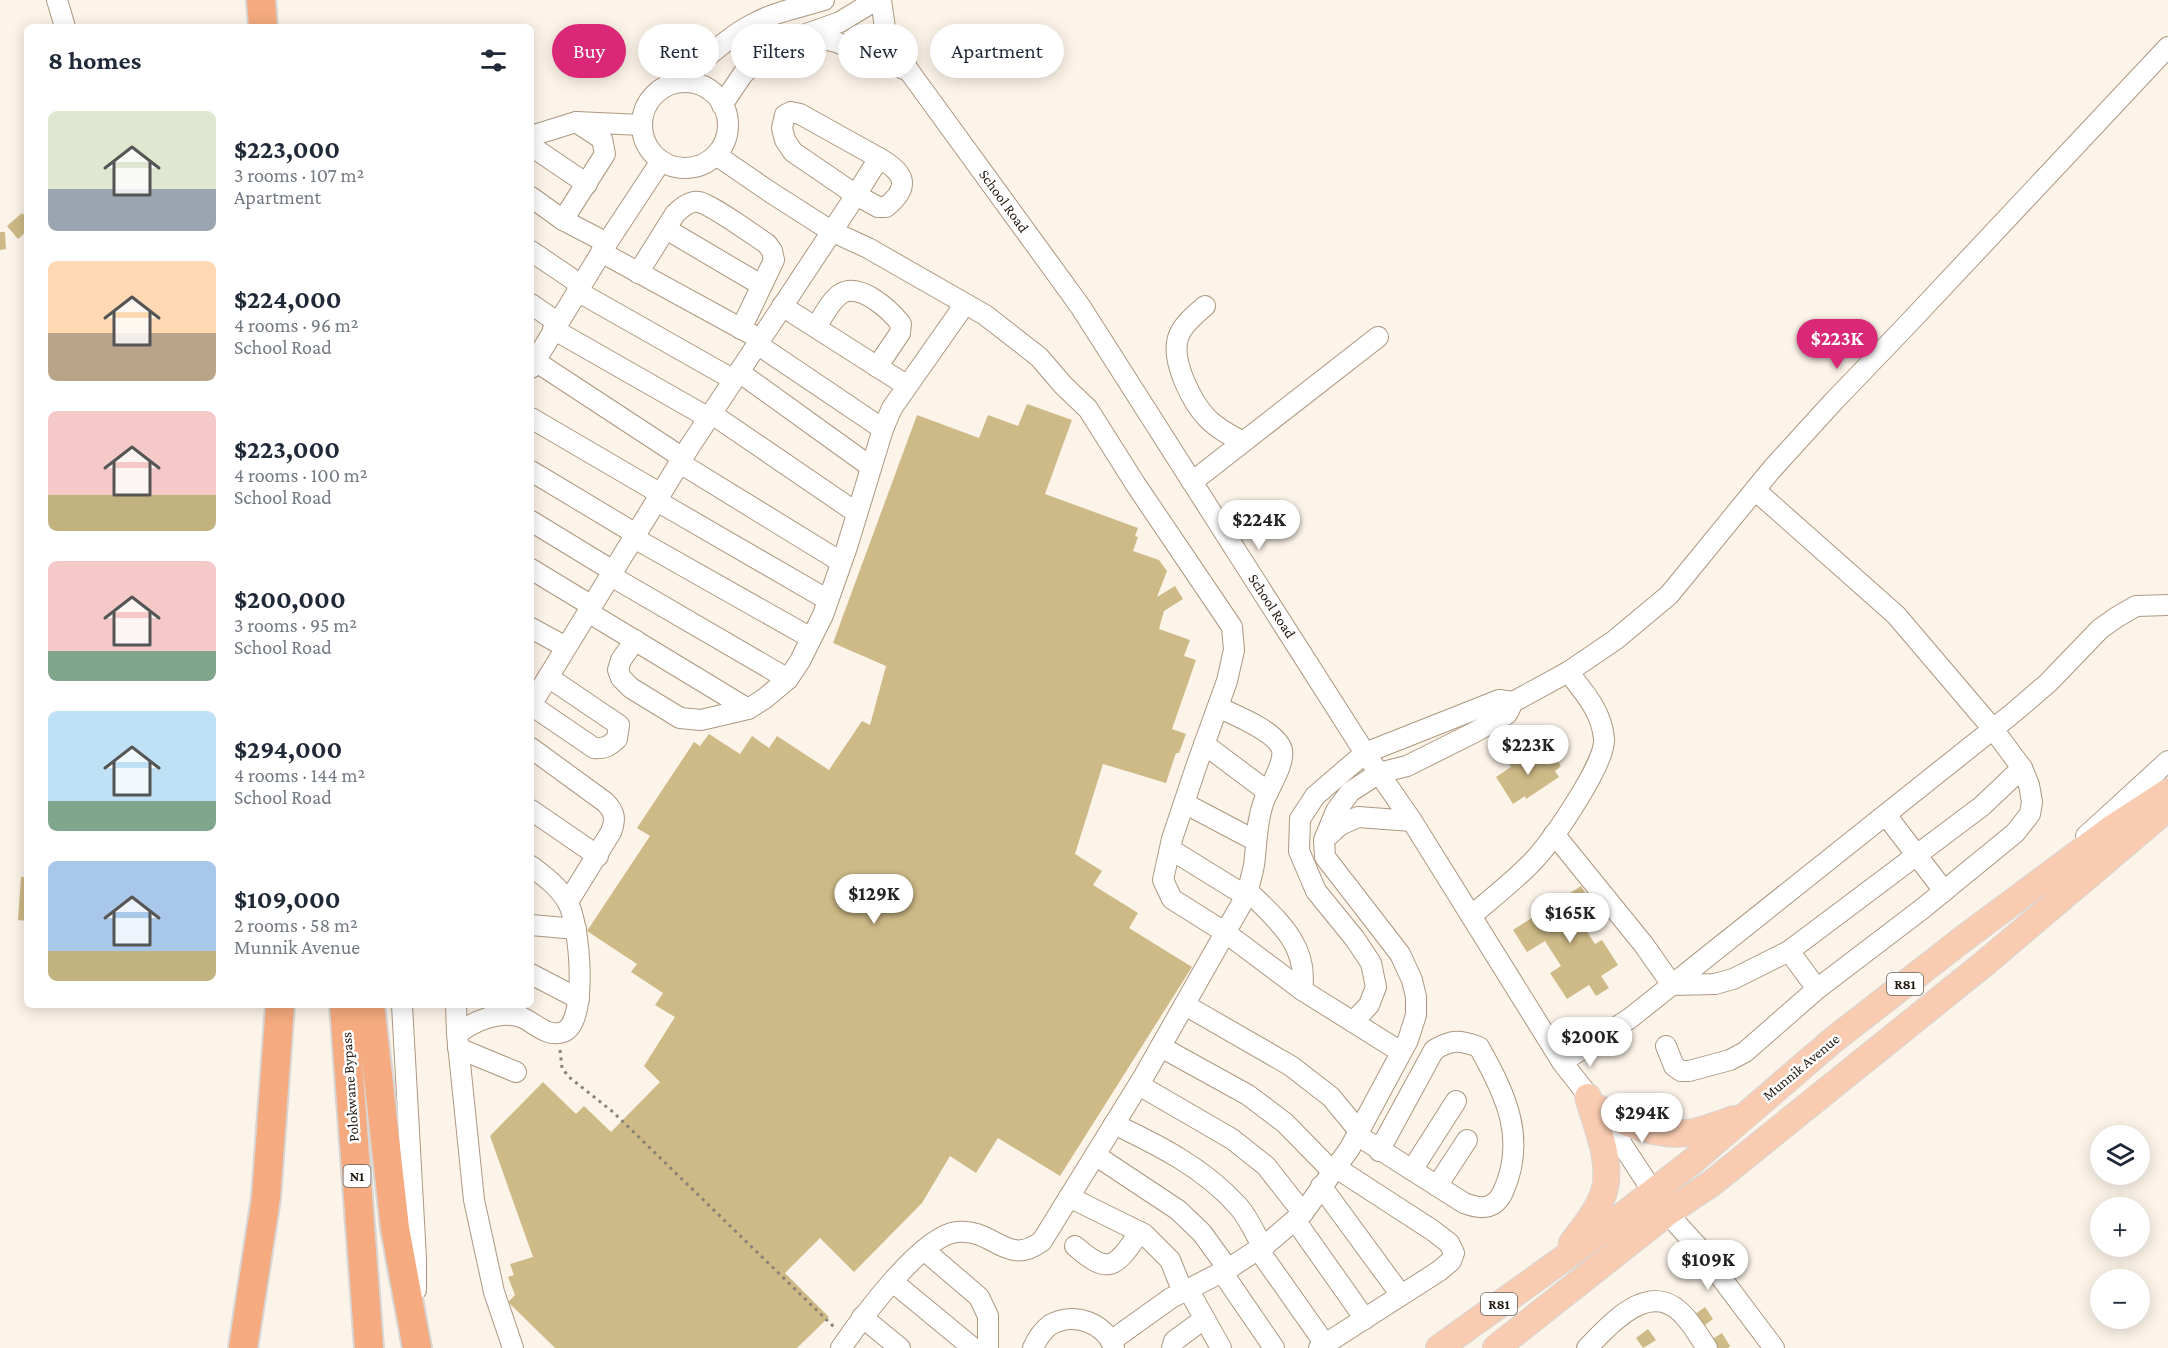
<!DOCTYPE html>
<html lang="en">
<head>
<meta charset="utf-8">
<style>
  :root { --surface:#fff; --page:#f6f6f7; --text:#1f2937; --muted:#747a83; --accent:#db2777 }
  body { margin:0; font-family:"Crimson Pro",serif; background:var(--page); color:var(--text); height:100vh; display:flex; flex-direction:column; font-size:22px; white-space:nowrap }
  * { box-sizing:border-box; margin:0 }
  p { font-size:20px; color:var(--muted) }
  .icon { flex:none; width:33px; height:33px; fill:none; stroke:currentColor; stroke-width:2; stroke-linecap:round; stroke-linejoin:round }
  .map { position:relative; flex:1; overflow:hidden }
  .panel { position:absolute; left:24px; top:24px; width:510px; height:984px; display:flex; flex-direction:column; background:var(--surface); border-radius:9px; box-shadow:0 3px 15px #0003 }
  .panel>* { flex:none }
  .top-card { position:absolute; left:552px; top:24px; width:570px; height:54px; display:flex; gap:12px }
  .controls { position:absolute; left:2090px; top:1125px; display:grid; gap:12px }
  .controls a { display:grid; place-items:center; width:60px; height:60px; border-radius:50%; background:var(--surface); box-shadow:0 3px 15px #0003; font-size:30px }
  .price { position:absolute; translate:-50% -51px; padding:0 14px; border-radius:21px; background:#fff; color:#222; font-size:20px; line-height:39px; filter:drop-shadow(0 2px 3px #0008) }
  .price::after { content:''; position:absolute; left:50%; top:36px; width:18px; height:14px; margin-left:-9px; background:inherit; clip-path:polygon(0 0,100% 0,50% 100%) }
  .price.active { background:var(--accent); color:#fff }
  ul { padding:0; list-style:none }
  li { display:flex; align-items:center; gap:18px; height:150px; padding:0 24px }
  li span { display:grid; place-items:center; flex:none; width:168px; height:120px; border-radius:9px; color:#555 }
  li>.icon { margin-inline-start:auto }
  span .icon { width:72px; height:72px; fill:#fffc; stroke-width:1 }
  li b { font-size:26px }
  h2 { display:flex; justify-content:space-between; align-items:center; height:72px; padding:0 24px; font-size:26px }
  .chip { padding:0 21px; border-radius:27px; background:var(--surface); box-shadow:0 3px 15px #0003; font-size:21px; line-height:54px }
  .chip.active { background:var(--accent); color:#fff }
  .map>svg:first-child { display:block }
</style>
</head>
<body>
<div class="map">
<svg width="2168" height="1348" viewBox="0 0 2168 1348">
  <rect width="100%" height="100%" fill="#fdf4e9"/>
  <g fill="#ceba87">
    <polygon points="22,213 27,218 27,231 18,239 7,226"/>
    <polygon points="0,232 5,232 6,249 0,250"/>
    <polygon points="1027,404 1072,420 1045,494 1138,528 1135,536 1138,537 1133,551 1159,560 1167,571 1157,597 1175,586 1183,599 1164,611 1159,629 1190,640 1184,656 1196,660 1172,729 1186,734 1179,753 1176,753 1166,783 1103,764 1075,854 1102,871 1093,885 1138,913 1129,928 1192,967 1060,1176 998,1138 976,1173 950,1156 922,1203 854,1272 820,1238 785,1273 829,1317 797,1348 555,1348 508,1302 515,1295 508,1277 514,1275 510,1264 533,1257 490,1136 543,1082 576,1114 584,1106 611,1132 660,1082 644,1066 675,1017 655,1005 663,993 631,972 637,964 587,931 650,836 637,828 694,742 700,746 709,734 740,754 752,736 769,748 777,736 829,770 862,721 870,725 886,666 833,643 917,415 979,438 988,415 1018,426"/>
    <polygon points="1533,753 1536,757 1542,753 1545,758 1552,753 1561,766 1555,771 1559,777 1526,799 1525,796 1513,804 1496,777 1511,767 1509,763 1520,755 1524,758"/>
    <polygon points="21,877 27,877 27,921 18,920"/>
    <polygon points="1581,886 1594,907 1578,918 1595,944 1602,940 1618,965 1601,976 1609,988 1596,996 1589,985 1567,999 1550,973 1561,966 1545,941 1527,952 1513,930"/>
    <polygon points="1705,1307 1713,1319 1702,1327 1694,1315"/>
    <polygon points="1648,1329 1656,1340 1643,1348 1636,1338"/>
    <polygon points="1722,1333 1730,1346 1728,1348 1716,1348 1711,1340"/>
  </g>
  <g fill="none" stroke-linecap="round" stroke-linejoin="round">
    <defs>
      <g id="minor">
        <polyline points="57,0 65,27"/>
        <polyline points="881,0 885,28 909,71 1080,306 1365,753 1412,821 1562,1062 1598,1108 1667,1213 1698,1247 1774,1348"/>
        <polyline points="806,35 836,42 909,71"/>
        <circle cx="685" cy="125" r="43"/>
        <path d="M 674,83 C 701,64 724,39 753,24 C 774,12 801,7 824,0"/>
        <polyline points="722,105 743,74 763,56 792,39 840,22 876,0"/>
        <polygon points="791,112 800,114 879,158 856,195 793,152 785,140 782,128 785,115"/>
        <polyline points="531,136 576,122 642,125"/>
        <polyline points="531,146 587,184"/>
        <polyline points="716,155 770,192 831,231 868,248 985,315 1039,357 1063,385 1088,409 1136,485 1232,627 1234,650 1227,681 1196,767 1172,839 1163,880 1172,899 1226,933 1302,990 1401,1052"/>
        <polyline points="531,197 563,220 607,243"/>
        <polyline points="563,220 605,154 602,139 576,122"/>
        <polyline points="666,229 761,285"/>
        <polyline points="531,251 581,285"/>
        <polyline points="601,252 751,334"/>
        <path d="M 638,273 L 675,214 C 681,208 690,200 699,202 C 714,206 752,234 767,244 L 772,251 L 774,260 L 741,329"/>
        <polyline points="577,291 734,380"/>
        <polyline points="531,304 557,322"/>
        <polyline points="782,306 906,385"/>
        <path d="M 1205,306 C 1195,315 1182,325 1178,338 C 1171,361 1192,403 1208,419 C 1218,429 1230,435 1243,442"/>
        <path d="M 816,327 C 823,317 830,300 842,293 C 861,283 890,310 901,324 L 900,333 L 877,367"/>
        <polyline points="553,329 709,418"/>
        <polyline points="757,344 883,429"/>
        <polyline points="535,361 683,458"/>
        <polyline points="531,368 607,243 661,161"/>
        <polyline points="739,372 871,467"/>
        <polyline points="712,414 857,513"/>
        <polyline points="531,418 661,494"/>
        <polyline points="680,463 841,562"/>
        <polyline points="531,471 636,534"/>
        <polyline points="1192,482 1378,337"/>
        <polyline points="657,501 828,600"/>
        <polyline points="531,521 613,571"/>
        <polyline points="634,538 811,638"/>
        <polyline points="531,569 592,606"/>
        <polyline points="611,576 788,679"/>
        <polyline points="588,612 748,709"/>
        <polyline points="531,628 566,647"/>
        <polyline points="635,640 621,660 618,670 621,678 631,688 680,718 701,720 748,709 764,699 788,679 800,661 823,615 847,547 883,429 892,408 965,304"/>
        <path d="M 531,705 L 690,446 L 856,195 L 878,207 L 886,207 C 912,186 904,172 879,158"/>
        <path d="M 531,705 L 594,748 C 605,749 609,746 617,739 L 619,725 L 548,677"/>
        <polyline points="1204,744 1268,792"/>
        <path d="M 531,748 L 605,802 C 615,812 616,819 611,832 L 568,902"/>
        <polyline points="1184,803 1256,841"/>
        <polyline points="531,810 598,856"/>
        <polyline points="1886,815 1944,891"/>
        <polyline points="1554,834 1644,945 1672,985 1715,984 1733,979 1789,951 1817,989"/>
        <polyline points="2086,836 2168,761"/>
        <polyline points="1326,838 1340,825 1358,817 1412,821"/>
        <polyline points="1170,849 1246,896"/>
        <path d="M 1248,891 C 1277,920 1309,945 1302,990"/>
        <path d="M 1471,916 C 1493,897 1517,879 1536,858 C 1553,839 1606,763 1604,739 C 1602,712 1584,692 1568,672"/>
        <polyline points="531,925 576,929"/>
        <polyline points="1789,951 1982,806 2022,768"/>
        <polyline points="531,974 579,999"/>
        <polyline points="402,1005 416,1258 416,1290"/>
        <polyline points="456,1005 457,1034 474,1200 494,1292 513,1348"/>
        <polyline points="1185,1005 1291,1066 1331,1097 1359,1131"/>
        <polyline points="1353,1022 1369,1005 1376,987 1371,963 1355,939 1316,891 1299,851 1300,819 1315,796 1365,753 1499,700 1513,702"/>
        <path d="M 457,1034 C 474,1021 499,1010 521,1017 C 534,1022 547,1038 563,1032 C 589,1023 580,922 567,901 C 559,887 544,876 531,866"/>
        <polyline points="1666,1046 1674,1066 1681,1071 1689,1071 1730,1060 1745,1052 1817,989 1922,909 2015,833 2030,814 2032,802 2029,785 2022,768 1993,729 1896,615 1755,490"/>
        <polyline points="1161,1047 1248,1095 1285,1123 1332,1171"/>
        <polyline points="458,1048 516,1072"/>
        <polyline points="1562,1062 1629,1019 2013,713 2048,683 2100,629 2117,617 2136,606 2168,605"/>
        <polyline points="1139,1085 1232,1139 1266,1166 1303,1213"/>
        <path d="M 1114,1124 C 1160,1146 1204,1168 1238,1206 C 1248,1217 1255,1233 1262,1246"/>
        <path d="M 1357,1135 L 1464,1203 C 1479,1209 1494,1211 1503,1192 C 1527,1139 1506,1095 1479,1047 C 1460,1040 1452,1039 1434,1050 L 1379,1151"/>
        <polyline points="1095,1155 1178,1210 1202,1233 1228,1269"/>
        <polyline points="1412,1170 1456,1101"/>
        <polyline points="1321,1186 1401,1295"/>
        <polyline points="1437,1186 1467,1140"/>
        <polyline points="1069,1197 1144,1234 1170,1260 1183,1292"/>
        <polyline points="1295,1220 1365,1319"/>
        <path d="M 1075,1246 C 1110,1277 1116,1266 1140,1232"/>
        <polyline points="1258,1249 1325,1344"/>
        <polyline points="924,1250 979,1297 988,1316 988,1348"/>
        <polyline points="1222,1272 1274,1348"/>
        <polyline points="893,1282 973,1348"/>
        <polyline points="1188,1289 1221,1348"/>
        <polyline points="862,1317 900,1348"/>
        <polyline points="1111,1341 1171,1298 1228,1269 1268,1243 1303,1213 1350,1148 1408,1040 1416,1015 1416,997 1412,980 1400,954 1325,857 1324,840 1336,811 1350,792 1379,773 1407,766 1475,732 1507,714 1513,702 1568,672 1615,640 1669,595 1772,469 1833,402 1907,325 2168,47"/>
        <path d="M 841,1348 C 861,1319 922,1235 957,1232 C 994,1228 1007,1268 1042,1241 L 1144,1076 L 1246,896 C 1249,886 1252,875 1254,865 C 1257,843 1256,822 1264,801 C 1269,787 1285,764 1282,750 C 1277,731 1234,715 1218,707"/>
        <path d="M 1033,1348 C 1037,1339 1042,1331 1050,1325 C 1074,1311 1105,1323 1114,1348"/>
        <polyline points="1172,1348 1174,1341 1204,1319"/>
        <polyline points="1319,1348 1439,1271 1451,1261 1454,1253 1449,1243 1432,1230 1335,1167"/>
        <path d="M 1587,1348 C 1612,1323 1651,1276 1686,1318 C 1694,1327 1700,1338 1707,1348"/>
      </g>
      <g id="major">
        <path d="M 1598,1108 C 1624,1123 1657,1137 1688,1133 C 1703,1131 1719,1124 1734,1119"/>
        <path d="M 1572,1243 C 1585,1226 1603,1205 1606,1183 C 1609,1155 1596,1124 1588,1097"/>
        <polyline points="1439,1348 1613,1223 1694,1160 1832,1041 1963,939 2111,829 2168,792"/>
        <polyline points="1496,1348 1667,1213 1712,1183 1985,963 2168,808"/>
      </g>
      <g id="highway">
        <polyline points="261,0 263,27"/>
        <polyline points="344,1005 369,1348"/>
        <polyline points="370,1005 395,1228 417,1348"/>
        <polyline points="243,1348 266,1198 280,1005"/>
      </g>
    </defs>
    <use href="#minor" stroke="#ad977f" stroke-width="22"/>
    <use href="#major" stroke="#d7d6d4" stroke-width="28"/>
    <use href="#highway" stroke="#d7d6d4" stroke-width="32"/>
    <polyline stroke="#8a8177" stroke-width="3" stroke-dasharray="3 4.5" stroke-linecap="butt" points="560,1050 562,1068 569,1077 613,1112 835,1328"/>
    <use href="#minor" stroke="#fff" stroke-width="20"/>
    <use href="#major" stroke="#f9ccb2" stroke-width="26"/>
    <use href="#highway" stroke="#f5aa7f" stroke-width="28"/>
  </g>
  <g text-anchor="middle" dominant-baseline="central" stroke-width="5" stroke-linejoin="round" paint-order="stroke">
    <g fill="#fff" stroke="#655f58" stroke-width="1.5">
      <rect x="1887" y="973" width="36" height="22" rx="4.5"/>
      <rect x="343.5" y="1165" width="27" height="22" rx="4.5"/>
      <rect x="1481" y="1293" width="36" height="22" rx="4.5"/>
    </g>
    <g font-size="14" font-weight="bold" fill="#231b11">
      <text x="1905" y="984">R81</text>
      <text x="357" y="1176">N1</text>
      <text x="1499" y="1304">R81</text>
    </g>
    <g font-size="15" fill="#231b11" stroke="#fff">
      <text transform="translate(1004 201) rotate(54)">School Road</text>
      <text transform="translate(1272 606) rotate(57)">School Road</text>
      <text transform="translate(1801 1067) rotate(-40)">Munnik Avenue</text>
      <text transform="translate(350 1087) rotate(-94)">Polokwane Bypass</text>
    </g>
  </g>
</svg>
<div class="controls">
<a><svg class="icon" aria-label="layers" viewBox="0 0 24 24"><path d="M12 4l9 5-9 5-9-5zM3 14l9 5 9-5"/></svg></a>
<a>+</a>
<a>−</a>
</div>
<b class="price active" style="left:1837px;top:370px">$223K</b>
<b class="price" style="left:1259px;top:551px">$224K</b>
<b class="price" style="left:1528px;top:776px">$223K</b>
<b class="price" style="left:874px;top:925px">$129K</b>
<b class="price" style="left:1570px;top:944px">$165K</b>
<b class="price" style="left:1590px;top:1068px">$200K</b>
<b class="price" style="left:1642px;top:1144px">$294K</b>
<b class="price" style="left:1708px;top:1291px">$109K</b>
<div class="top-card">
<a class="chip active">Buy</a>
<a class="chip">Rent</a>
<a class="chip">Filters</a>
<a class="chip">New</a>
<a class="chip">Apartment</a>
</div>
<section class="panel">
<h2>8 homes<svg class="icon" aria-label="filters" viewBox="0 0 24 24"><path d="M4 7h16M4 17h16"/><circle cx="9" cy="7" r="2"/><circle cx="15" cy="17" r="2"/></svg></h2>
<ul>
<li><span style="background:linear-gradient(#dfe7d0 65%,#9aa5b1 0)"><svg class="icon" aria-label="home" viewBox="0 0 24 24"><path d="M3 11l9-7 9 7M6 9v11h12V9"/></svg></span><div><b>$223,000</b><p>3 rooms · 107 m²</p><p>Apartment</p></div></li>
<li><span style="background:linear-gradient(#ffd9b3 60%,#b9a48a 0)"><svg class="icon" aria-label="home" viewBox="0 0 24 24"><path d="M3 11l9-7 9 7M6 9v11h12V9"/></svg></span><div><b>$224,000</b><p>4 rooms · 96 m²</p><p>School Road</p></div></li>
<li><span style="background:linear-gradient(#f6c9c9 70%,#c2b280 0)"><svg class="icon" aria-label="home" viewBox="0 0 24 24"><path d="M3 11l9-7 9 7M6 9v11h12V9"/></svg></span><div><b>$223,000</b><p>4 rooms · 100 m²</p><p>School Road</p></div></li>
<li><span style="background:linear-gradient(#f6c9c9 75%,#7fa58c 0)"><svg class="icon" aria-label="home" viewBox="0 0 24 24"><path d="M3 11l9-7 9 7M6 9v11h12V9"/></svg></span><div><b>$200,000</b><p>3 rooms · 95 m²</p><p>School Road</p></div></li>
<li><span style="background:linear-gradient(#bfe0f5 75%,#7fa58c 0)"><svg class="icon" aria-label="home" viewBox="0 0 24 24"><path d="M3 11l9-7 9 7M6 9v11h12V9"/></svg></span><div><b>$294,000</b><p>4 rooms · 144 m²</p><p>School Road</p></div></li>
<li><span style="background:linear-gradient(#a9c7e8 75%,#c2b280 0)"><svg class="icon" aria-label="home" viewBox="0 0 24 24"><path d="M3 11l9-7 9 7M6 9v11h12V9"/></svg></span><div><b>$109,000</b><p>2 rooms · 58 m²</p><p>Munnik Avenue</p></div></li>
</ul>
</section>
</div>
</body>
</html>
